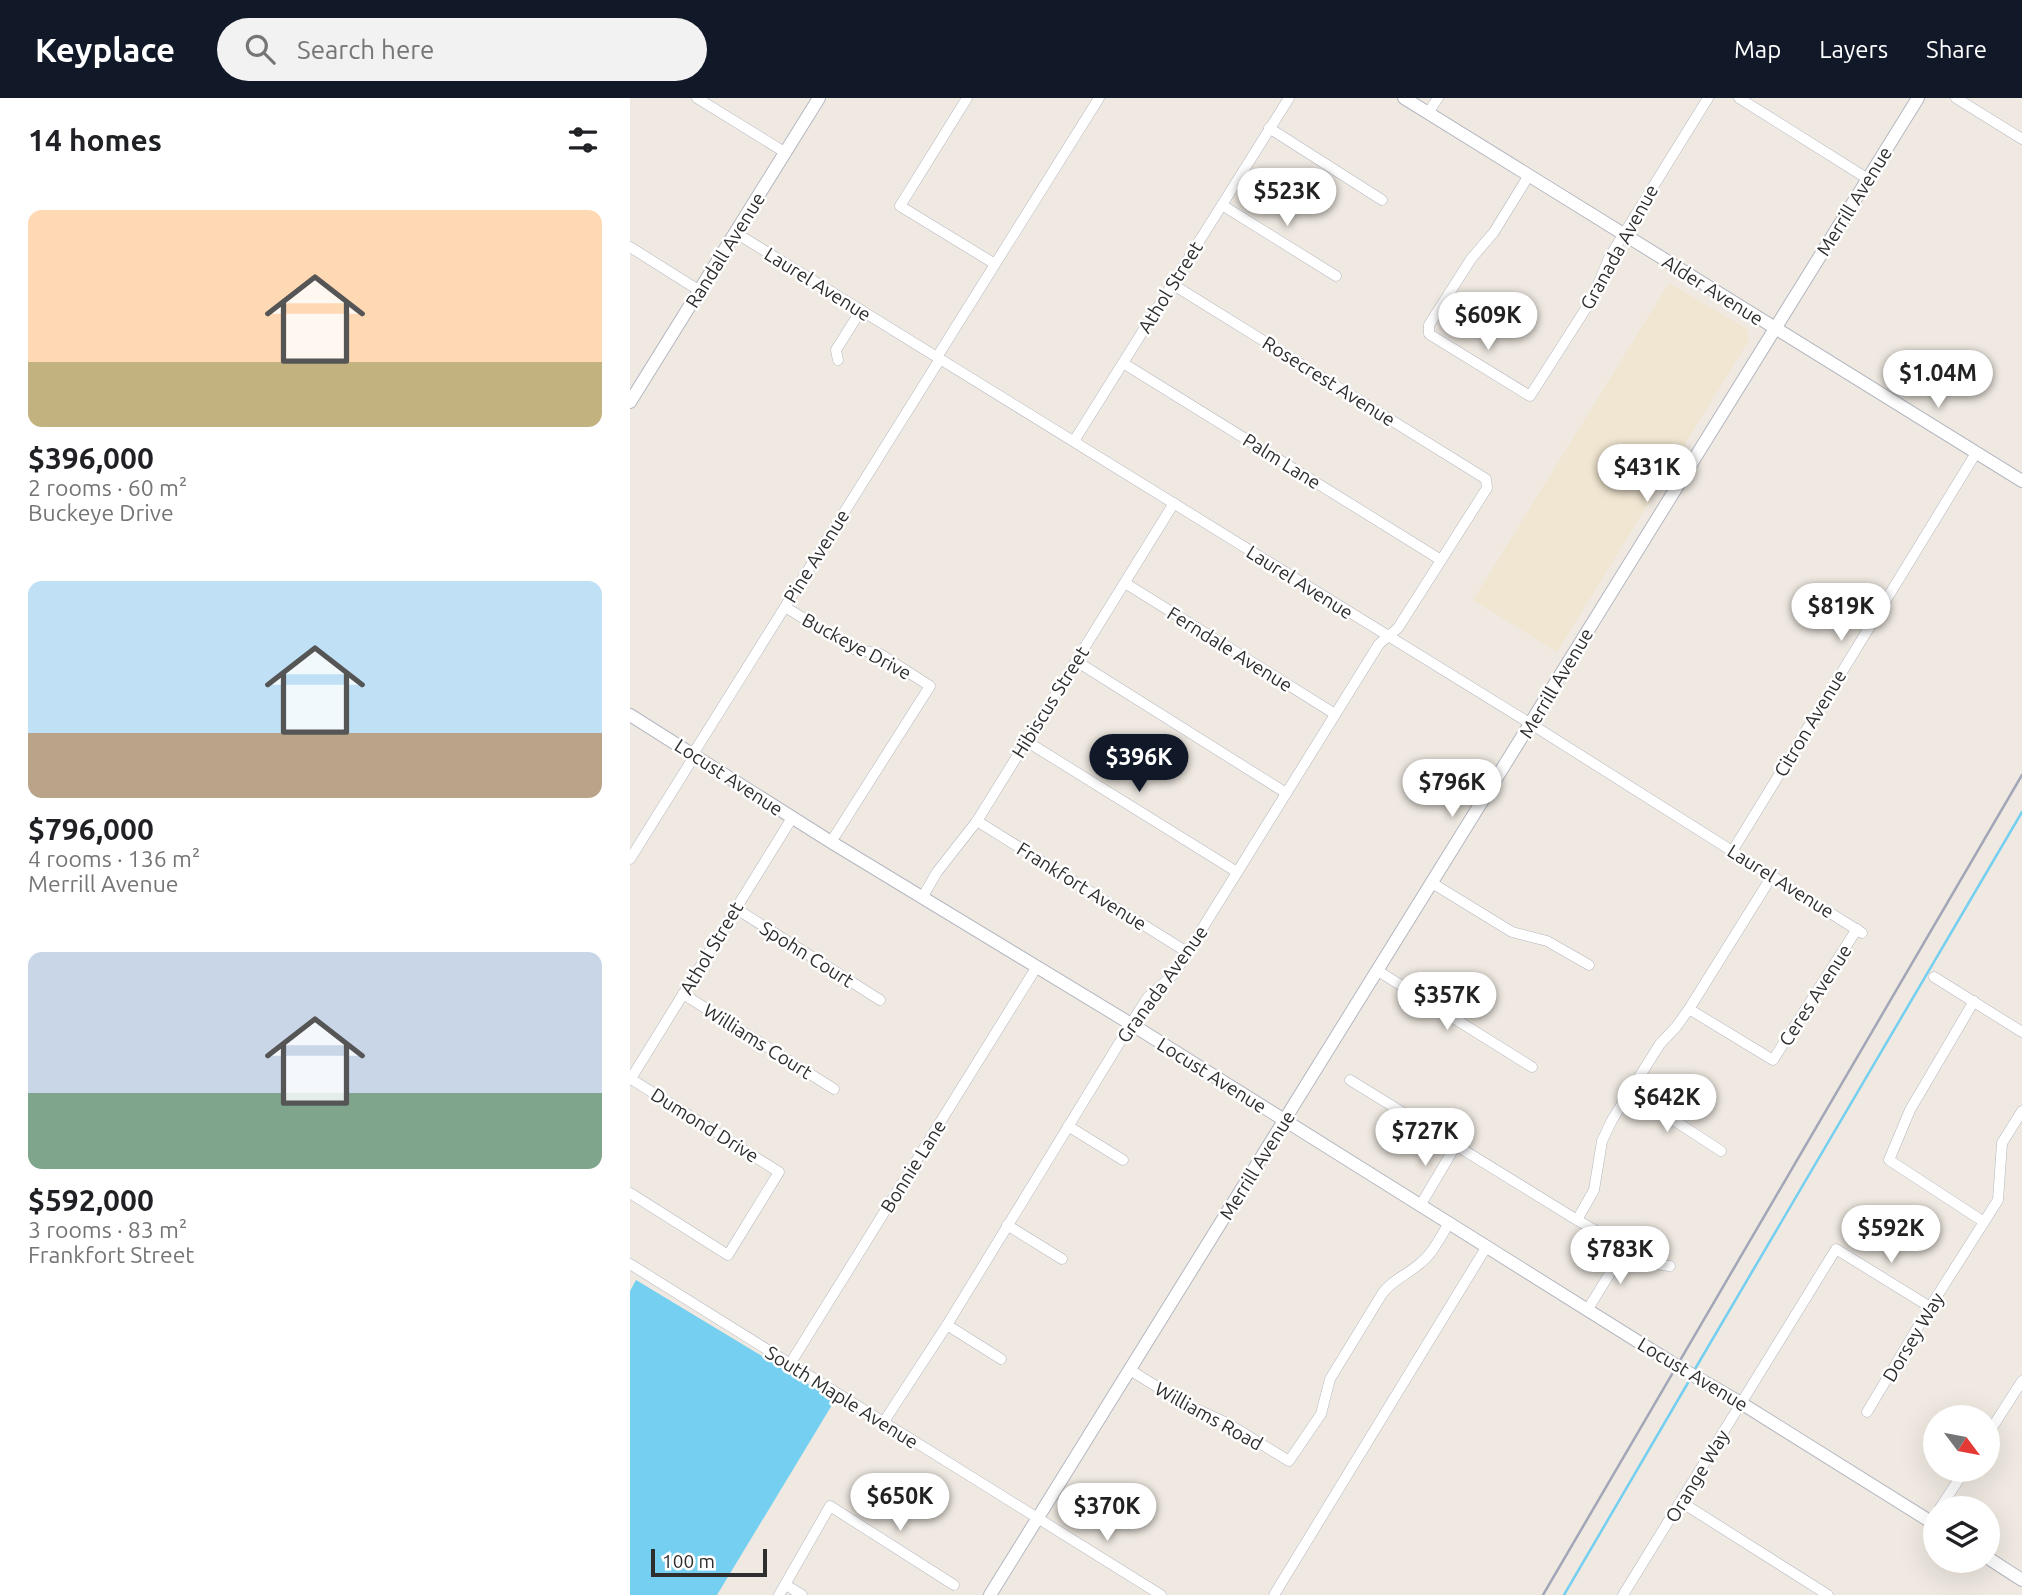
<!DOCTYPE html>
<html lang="en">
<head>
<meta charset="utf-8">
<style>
  :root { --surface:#fff; --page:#f2f2f2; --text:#202124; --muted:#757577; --accent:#111827 }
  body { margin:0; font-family:Ubuntu,sans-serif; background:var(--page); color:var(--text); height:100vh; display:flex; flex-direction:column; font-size:26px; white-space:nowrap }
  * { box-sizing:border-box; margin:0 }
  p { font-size:23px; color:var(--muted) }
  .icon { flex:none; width:38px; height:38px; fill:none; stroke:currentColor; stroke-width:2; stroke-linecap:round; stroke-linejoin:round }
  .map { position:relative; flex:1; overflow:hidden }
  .drawer { display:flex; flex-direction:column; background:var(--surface); width:630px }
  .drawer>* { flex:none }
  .needle { width:46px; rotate:122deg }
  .tools { position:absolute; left:1293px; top:1307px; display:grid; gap:14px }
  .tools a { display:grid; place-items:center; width:77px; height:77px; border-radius:50%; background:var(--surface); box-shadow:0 7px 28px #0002; font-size:35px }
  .scale { position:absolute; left:21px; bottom:18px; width:116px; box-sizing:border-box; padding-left:7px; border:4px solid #2e2e2e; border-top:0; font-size:19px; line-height:24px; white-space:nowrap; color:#2e2e2e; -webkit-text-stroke:5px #fff; paint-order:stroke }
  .price { position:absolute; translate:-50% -60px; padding:0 16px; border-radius:24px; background:#fff; color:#222; font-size:23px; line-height:46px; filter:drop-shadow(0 2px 4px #0008) }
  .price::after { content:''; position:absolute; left:50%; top:42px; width:21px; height:16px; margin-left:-10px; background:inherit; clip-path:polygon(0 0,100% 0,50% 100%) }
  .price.on { background:var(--accent); color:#fff }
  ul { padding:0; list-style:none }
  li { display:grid; align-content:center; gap:14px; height:371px; padding:0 28px }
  li span { display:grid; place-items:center; height:217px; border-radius:14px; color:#555 }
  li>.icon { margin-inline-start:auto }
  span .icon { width:126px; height:126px; fill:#fffc; stroke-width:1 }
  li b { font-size:30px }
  h2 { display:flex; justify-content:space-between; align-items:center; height:84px; padding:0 28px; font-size:30px }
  header { display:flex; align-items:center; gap:42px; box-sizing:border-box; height:98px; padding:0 35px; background:var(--accent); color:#fff }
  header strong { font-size:33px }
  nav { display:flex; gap:38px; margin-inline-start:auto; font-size:24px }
  .search { width:490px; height:63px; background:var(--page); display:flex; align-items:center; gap:18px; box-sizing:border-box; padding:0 24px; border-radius:38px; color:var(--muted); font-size:26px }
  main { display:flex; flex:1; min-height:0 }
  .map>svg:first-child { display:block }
</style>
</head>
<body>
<header>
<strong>Keyplace</strong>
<div class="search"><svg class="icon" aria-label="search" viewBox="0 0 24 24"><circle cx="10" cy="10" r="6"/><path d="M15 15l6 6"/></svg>Search here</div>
<nav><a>Map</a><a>Layers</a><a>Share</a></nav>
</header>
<main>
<section class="drawer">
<h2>14 homes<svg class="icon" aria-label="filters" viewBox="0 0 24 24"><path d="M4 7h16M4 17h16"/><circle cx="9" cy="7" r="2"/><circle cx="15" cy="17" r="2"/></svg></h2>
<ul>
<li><span style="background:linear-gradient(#ffd9b3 70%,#c2b280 0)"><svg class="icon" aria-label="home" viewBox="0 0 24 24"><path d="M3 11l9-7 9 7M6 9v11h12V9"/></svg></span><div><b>$396,000</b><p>2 rooms · 60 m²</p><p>Buckeye Drive</p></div></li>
<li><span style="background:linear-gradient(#bfe0f5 70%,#b9a48a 0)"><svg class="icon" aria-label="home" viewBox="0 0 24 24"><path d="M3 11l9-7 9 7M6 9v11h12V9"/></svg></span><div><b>$796,000</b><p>4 rooms · 136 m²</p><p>Merrill Avenue</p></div></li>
<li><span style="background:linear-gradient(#c9d6e8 65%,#7fa58c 0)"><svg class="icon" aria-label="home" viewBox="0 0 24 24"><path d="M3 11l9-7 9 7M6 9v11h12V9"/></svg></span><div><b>$592,000</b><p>3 rooms · 83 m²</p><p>Frankfort Street</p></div></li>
</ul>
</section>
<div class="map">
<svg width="1392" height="1497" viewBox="0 0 1392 1497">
  <rect width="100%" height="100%" fill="#efe9e1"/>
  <polygon fill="#f0e6d1" points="1039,185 1117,231 1119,242 927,554 843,502"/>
  <polygon fill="#75cff0" points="6,1182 205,1302 87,1497 0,1497 0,1193"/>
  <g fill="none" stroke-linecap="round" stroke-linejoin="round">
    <g stroke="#75cff0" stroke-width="2.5">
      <polyline points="1065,1271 1392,714"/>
      <polyline points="934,1497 1059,1283"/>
    </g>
    <defs>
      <g id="street">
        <polyline points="67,0 156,55"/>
        <polyline points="337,0 270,108 365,166"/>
        <polyline points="1109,0 1238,81"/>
        <polyline points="1326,0 1392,41"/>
        <polyline points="798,15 808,0"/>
        <polyline points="639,30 752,102"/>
        <polyline points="899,77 864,134 841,161 799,227 799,236 900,298 962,201 979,160 1078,0"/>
        <polyline points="592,107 706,178"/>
        <polyline points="106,135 901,626 1232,835"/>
        <polyline points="0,149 70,193"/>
        <polyline points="307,259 469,0"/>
        <polyline points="208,262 206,252 231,212"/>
        <polyline points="493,265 811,462"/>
        <polyline points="444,343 659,0"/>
        <polyline points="495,485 705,616"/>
        <polyline points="155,509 224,551 250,556 300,588 201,744"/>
        <polyline points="446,563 656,695"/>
        <polyline points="396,643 607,774"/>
        <polyline points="63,656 310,261"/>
        <polyline points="347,723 557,854"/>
        <polyline points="1103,752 1346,355"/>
        <polyline points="0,761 65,657"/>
        <polyline points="802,785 882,834 917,843 959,867"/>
        <polyline points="292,800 307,774 347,723 544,405"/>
        <polyline points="105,810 250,902"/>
        <polyline points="748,873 902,969"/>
        <polyline points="1304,879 1392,934"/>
        <polyline points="53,896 204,991"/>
        <polyline points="1344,903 1280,1012 1259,1062 1354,1124"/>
        <polyline points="1059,911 1143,962 1227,831"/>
        <polyline points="0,982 162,720"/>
        <polyline points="720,982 947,1122 1025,1166 1040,1168"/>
        <polyline points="999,993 1091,1053"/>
        <polyline points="438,1028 493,1062"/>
        <polyline points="0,1095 98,1157 149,1074 1,981"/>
        <polyline points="790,1108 826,1047"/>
        <polyline points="947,1122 964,1092 972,1043 982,1022 1030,946 1046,929 1059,911 1142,778"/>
        <polyline points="377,1127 432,1161"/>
        <polyline points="0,1166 531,1497"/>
        <polyline points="958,1211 996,1149"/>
        <polyline points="317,1227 371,1261"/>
        <polyline points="160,1266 406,870"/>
        <path d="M 500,1272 L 553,1305 L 597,1325 L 659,1363 L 691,1316 L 700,1281 L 752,1196 C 762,1182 775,1178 788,1167 C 802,1157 810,1140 819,1125"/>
        <polyline points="1237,1314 1300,1209 1368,1102 1372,1045 1392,1013"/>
        <polyline points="253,1325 317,1227 507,916 518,899 544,876 749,546 768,530 857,390 856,381 542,186"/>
        <polyline points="1358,1336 1392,1283"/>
        <polyline points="1051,1404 1198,1497"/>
        <polyline points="1310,1410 1335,1372"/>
        <polyline points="156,1487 172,1497"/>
        <polyline points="149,1497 200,1408 324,1487"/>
        <polyline points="644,1497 857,1148"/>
        <polyline points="993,1497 1206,1151 1300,1209"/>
      </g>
      <g id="secondary">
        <polyline points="774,0 1392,383"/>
        <polyline points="0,304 189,0"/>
        <polyline points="0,617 201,744 501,926 1047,1268 1111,1305 1306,1427"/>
        <polyline points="1358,1460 1392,1482"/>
        <polyline points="360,1497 1288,0"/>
      </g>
    </defs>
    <use href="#street" stroke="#b4b7c1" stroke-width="11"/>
    <use href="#secondary" stroke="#b4b7c1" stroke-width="14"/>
    <use href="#street" stroke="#fff" stroke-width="10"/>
    <use href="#secondary" stroke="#fff" stroke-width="12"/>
    <polyline stroke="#a3a6b8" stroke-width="2.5" points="913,1497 1392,677"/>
  </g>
  <g text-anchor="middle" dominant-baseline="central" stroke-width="5" stroke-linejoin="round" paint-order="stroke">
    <g font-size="19" fill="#2e2e2e" stroke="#fff">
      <text transform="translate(1224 103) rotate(-58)">Merrill Avenue</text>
      <text transform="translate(989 149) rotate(-61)">Granada Avenue</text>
      <text transform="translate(95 152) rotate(-58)">Randall Avenue</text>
      <text transform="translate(188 186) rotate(32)">Laurel Avenue</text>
      <text transform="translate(540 189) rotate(-58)">Athol Street</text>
      <text transform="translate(1083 192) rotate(32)">Alder Avenue</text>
      <text transform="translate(699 283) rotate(32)">Rosecrest Avenue</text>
      <text transform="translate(652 363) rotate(32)">Palm Lane</text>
      <text transform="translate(186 458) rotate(-58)">Pine Avenue</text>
      <text transform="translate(670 484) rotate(32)">Laurel Avenue</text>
      <text transform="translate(227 548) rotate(28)">Buckeye Drive</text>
      <text transform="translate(600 551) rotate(32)">Ferndale Avenue</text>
      <text transform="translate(926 585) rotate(-59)">Merrill Avenue</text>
      <text transform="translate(420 604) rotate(-58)">Hibiscus Street</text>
      <text transform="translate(1180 625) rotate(-59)">Citron Avenue</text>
      <text transform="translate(99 679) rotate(33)">Locust Avenue</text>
      <text transform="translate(1151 783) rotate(32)">Laurel Avenue</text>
      <text transform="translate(452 788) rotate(32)">Frankfort Avenue</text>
      <text transform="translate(81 850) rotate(-59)">Athol Street</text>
      <text transform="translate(177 856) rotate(32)">Spohn Court</text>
      <text transform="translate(532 886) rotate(-54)">Granada Avenue</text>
      <text transform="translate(1185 897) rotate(-57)">Ceres Avenue</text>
      <text transform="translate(128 943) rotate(32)">Williams Court</text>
      <text transform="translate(582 977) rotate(32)">Locust Avenue</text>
      <text transform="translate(75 1027) rotate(32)">Dumond Drive</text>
      <text transform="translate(627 1067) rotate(-58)">Merrill Avenue</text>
      <text transform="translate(283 1068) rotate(-58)">Bonnie Lane</text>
      <text transform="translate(1283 1239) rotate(-59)">Dorsey Way</text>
      <text transform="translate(1063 1276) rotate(31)">Locust Avenue</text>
      <text transform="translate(212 1299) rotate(32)">South Maple Avenue</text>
      <text transform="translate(579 1318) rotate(29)">Williams Road</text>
      <text transform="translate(1067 1378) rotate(-59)">Orange Way</text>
    </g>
  </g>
</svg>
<div class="tools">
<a><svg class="needle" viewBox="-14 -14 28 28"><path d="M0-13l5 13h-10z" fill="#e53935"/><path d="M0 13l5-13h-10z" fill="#757577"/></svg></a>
<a><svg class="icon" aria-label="layers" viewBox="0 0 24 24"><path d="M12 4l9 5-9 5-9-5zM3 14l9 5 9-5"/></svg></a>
</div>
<div class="scale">100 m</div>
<b class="price" style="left:657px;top:130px">$523K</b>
<b class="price" style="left:858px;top:254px">$609K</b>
<b class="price" style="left:1308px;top:312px">$1.04M</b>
<b class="price" style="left:1017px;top:406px">$431K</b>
<b class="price" style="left:1211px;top:545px">$819K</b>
<b class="price on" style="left:509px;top:696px">$396K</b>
<b class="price" style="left:822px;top:721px">$796K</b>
<b class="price" style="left:817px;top:934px">$357K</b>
<b class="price" style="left:1037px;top:1036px">$642K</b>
<b class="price" style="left:795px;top:1070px">$727K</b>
<b class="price" style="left:1261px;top:1167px">$592K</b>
<b class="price" style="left:990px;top:1188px">$783K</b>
<b class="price" style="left:270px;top:1435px">$650K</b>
<b class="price" style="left:477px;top:1445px">$370K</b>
</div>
</main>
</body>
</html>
